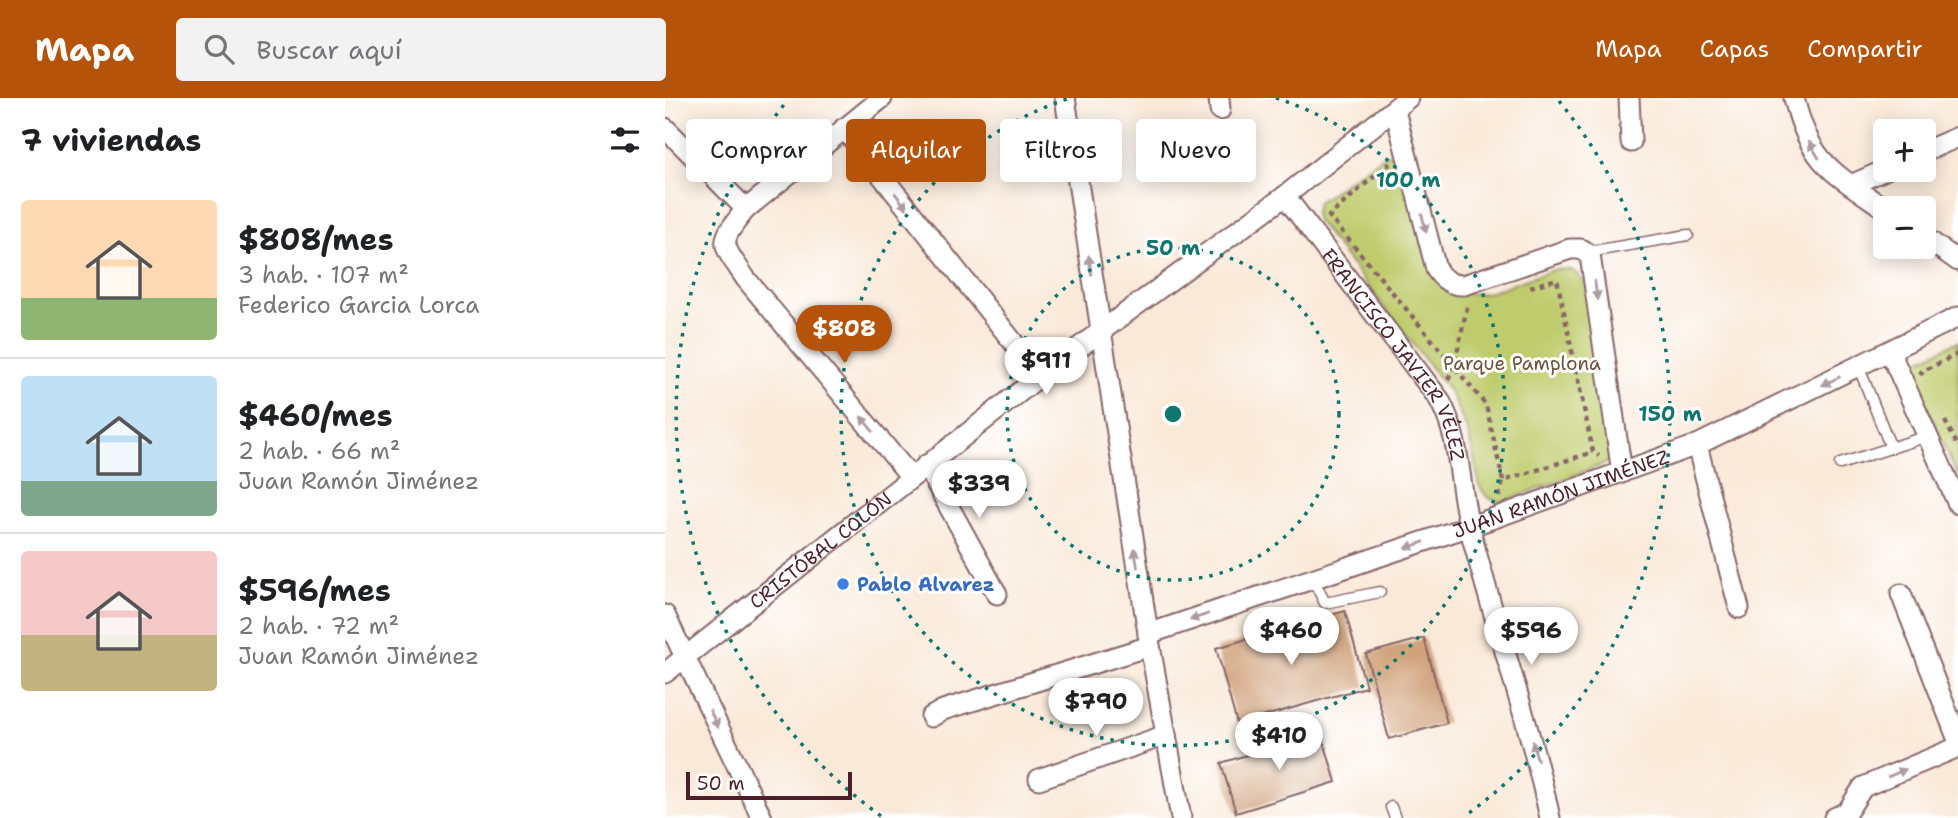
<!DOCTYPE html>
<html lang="es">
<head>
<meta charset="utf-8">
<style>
  :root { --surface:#fff; --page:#f2f2f2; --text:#202124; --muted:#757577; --line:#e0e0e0; --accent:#b45309 }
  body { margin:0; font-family:"Shantell Sans",sans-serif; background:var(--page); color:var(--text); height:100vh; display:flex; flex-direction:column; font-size:26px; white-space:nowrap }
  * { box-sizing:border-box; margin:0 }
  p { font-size:23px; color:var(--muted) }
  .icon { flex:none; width:38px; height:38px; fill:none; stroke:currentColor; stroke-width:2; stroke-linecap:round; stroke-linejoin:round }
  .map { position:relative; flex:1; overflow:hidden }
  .sheet { display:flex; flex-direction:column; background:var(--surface); width:665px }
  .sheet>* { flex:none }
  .hud { position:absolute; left:21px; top:21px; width:665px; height:63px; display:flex; gap:14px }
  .fabs { position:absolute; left:1208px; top:21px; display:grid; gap:14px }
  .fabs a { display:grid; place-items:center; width:63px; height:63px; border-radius:7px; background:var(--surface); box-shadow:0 4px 18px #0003; font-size:35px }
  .scale { position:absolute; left:21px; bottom:18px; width:166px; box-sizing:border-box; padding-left:7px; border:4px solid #4a1f2b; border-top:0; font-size:19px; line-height:24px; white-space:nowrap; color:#4a1f2b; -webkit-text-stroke:5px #fff; paint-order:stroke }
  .price { position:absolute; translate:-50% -60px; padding:0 16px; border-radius:24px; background:#fff; color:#222; font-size:23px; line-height:46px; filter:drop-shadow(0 2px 4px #0008) }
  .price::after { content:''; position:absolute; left:50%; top:42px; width:21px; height:16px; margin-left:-10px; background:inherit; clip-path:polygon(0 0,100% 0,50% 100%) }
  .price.current { background:var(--accent); color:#fff }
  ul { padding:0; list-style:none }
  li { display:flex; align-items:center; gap:21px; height:175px; padding:0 21px }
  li+li { border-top:2px solid var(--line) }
  li span { display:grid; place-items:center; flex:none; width:196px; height:140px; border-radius:7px; color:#555 }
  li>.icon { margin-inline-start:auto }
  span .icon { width:84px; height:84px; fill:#fffc; stroke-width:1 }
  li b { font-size:30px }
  h2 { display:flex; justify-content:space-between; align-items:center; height:84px; padding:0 21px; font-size:30px }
  .tag { padding:0 24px; border-radius:7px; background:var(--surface); box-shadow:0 4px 18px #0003; font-size:24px; line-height:63px }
  .tag.current { background:var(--accent); color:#fff }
  header { display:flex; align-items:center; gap:42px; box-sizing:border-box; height:98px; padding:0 35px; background:var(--accent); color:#fff }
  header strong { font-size:33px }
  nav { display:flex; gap:38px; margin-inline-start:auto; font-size:24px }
  .search { width:490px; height:63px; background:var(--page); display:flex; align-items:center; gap:18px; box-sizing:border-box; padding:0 24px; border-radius:7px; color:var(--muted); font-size:26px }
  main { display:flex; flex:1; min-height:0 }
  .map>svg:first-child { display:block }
</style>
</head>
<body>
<header>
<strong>Mapa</strong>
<div class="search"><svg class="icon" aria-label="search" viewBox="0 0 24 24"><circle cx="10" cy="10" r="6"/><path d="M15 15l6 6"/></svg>Buscar aquí</div>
<nav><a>Mapa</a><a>Capas</a><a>Compartir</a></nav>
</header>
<main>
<section class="sheet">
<h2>7 viviendas<svg class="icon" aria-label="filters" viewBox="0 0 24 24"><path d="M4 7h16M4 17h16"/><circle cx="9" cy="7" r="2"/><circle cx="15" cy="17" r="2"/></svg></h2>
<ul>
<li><span style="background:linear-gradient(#ffd9b3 70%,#8fb573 0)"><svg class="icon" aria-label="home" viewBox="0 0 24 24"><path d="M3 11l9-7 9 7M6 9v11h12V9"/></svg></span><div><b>$808/mes</b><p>3 hab. · 107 m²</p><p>Federico Garcia Lorca</p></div></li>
<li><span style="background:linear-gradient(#bfe0f5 75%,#7fa58c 0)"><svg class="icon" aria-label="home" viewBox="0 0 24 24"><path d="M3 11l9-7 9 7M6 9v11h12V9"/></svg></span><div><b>$460/mes</b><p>2 hab. · 66 m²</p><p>Juan Ramón Jiménez</p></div></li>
<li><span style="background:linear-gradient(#f6c9c9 60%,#c2b280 0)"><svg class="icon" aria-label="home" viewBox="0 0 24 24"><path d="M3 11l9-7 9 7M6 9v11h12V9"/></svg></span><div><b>$596/mes</b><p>2 hab. · 72 m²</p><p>Juan Ramón Jiménez</p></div></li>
</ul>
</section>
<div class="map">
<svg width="1293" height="720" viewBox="0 0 1293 720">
  <rect width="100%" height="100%" fill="#fff"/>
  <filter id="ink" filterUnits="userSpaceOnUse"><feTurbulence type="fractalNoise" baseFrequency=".0143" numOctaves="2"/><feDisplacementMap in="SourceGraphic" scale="14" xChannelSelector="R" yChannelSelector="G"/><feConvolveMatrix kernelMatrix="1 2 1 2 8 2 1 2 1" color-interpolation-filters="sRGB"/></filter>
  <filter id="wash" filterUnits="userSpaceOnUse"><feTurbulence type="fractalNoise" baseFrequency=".00686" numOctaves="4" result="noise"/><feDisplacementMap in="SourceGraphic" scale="28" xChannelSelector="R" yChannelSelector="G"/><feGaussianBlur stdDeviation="1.57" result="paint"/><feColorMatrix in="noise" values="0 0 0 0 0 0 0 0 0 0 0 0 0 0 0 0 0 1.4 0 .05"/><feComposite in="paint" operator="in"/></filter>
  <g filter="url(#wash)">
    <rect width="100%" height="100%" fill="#f9e9d9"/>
    <g fill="#bfcc6d" stroke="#84764c" stroke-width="2">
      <path d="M 721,56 L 728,57 L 737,63 L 763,165 L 795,194 L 808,196 L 822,195 L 891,171 L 907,172 L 916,180 L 922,188 L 947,363 L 838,404 C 826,402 821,400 815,389 L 803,334 L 785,294 L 651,121 L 650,113 L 653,104 Z"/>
      <polygon points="1293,243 1293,379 1244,267"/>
    </g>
    <g id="blocks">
      <g fill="#d0a37b">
        <polygon points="680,513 701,589 572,626 551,550"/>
        <polygon points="759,540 782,625 724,641 701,556"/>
        <polygon points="656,634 671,684 571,715 556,665"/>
      </g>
    </g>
  </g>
  <g filter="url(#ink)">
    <use href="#blocks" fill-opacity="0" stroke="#876668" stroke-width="2"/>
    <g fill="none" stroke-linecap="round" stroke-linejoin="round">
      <defs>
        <g id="service">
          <polyline points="923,154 1023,137"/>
          <polyline points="1194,270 1226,350"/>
          <polyline points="1175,366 1263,338"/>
          <polyline points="648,481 660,505 715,494"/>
          <polyline points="726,709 730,720"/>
        </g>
        <g id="minor">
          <path d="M 217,0 L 81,111 C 52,146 56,144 81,181 L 246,379"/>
          <polyline points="400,0 485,548 516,720"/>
          <polyline points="554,0 555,12"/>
          <polyline points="964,0 966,44"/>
          <path d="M 1129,0 C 1145,66 1168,74 1220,111"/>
          <path d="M 730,12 L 771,171 C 777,181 787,188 799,187 L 905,151 L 916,151 L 925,157 L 957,375"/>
          <polyline points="0,30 81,111"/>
          <polyline points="179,30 375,278"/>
          <polyline points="1258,54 1293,39"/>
          <polyline points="1186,87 1220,72"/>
          <path id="s1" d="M 620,98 L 774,301 C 797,342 793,387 805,431 C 830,528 864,622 885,720"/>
          <polyline points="1258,138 1293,163"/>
          <polyline points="1225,254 1293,406"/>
          <polyline points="1032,347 1074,510"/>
          <polyline points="261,367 332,496"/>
          <polyline points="1236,496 1293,642"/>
          <polyline points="0,517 97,720"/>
          <path id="s2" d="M 483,536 L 829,420 L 1032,347 L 1293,219"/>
          <path id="s3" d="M 0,575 L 375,278 L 620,98 L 743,0"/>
          <polyline points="266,619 278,612 485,548"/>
          <polyline points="374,681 501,637"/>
          <polyline points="1169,720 1182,714 1198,689 1293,649"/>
        </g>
      </defs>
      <use href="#service" stroke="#876668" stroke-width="13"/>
      <use href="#minor" stroke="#876668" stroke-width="23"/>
      <g stroke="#876668" stroke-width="4.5" stroke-dasharray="5 5" stroke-linecap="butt">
        <polyline points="724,69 723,66 664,118 821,307 838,383 928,354"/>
        <polyline points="865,189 892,181 928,354 934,358"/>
        <polyline points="1258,277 1256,274 1293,256"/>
        <polyline points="783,281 789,269 803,205"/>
        <polyline points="1280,323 1293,348"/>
        <polyline points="834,399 838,383"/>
      </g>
      <use href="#service" stroke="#fff" stroke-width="10"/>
      <use href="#minor" stroke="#fff" stroke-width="19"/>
    </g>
    <defs><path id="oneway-solid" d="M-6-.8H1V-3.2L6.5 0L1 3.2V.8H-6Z" transform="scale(1.75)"/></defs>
    <g fill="#ae9aa0">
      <use href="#oneway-solid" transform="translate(1149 52) rotate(-121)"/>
      <use href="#oneway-solid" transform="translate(236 103) rotate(52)"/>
      <use href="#oneway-solid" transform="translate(759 125) rotate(76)"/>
      <use href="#oneway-solid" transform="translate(425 167) rotate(-99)"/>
      <use href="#oneway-solid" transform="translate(931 192) rotate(82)"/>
      <use href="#oneway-solid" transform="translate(1166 283) rotate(154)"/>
      <use href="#oneway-solid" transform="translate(202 326) rotate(-130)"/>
      <use href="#oneway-solid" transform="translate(750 447) rotate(161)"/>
      <use href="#oneway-solid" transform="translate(471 460) rotate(-99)"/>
      <use href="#oneway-solid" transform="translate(534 519) rotate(161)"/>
      <use href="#oneway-solid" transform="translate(49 621) rotate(64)"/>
      <use href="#oneway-solid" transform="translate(870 653) rotate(-105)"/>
      <use href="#oneway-solid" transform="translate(1232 675) rotate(-23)"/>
    </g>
  </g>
  <g fill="none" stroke="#0f766e" stroke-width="3.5" stroke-dasharray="3.5 7">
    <circle cx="508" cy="316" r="166"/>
    <path d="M611 0A332 332 0 1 1 405 0"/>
    <path d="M216 718A497 497 0 0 1 122 3M894 3A497 497 0 0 1 800 718"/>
  </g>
  <circle fill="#3f7fe0" stroke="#fff" stroke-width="2.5" cx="178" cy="486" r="7"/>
  <g text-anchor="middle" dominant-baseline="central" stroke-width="6" stroke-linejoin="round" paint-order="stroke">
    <g font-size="19" fill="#4a1f2b" stroke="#fff">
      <text stroke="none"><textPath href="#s1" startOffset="194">FRANCISCO JAVIER VÉLEZ</textPath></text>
      <text stroke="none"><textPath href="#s2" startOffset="436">JUAN RAMÓN JIMÉNEZ</textPath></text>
      <text stroke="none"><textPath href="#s3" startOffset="198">CRISTÓBAL COLÓN</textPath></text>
    </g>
    <g font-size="19" fill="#6d533f" stroke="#fff">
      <text x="857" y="265">Parque Pamplona</text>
    </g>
    <g font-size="19" font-weight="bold" fill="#366cbe" stroke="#fff" text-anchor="start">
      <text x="192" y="486">Pablo Alvarez</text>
    </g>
  </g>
  <circle cx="508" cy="316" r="10" fill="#0f766e" stroke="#fff" stroke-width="3.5"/>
  <g font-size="21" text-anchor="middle" font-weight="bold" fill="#0f766e" stroke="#fff" stroke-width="6" stroke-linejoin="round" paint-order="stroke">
    <text x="743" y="89">100 m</text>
    <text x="508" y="157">50 m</text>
    <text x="1005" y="323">150 m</text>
  </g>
</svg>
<div class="fabs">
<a>+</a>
<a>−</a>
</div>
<div class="scale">50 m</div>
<b class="price current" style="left:179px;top:267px">$808</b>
<b class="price" style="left:381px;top:299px">$911</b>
<b class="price" style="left:314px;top:422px">$339</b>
<b class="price" style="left:626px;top:569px">$460</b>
<b class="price" style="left:866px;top:569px">$596</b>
<b class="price" style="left:431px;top:640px">$790</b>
<b class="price" style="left:614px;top:674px">$410</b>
<div class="hud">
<a class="tag">Comprar</a>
<a class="tag current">Alquilar</a>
<a class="tag">Filtros</a>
<a class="tag">Nuevo</a>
</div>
</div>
</main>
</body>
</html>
